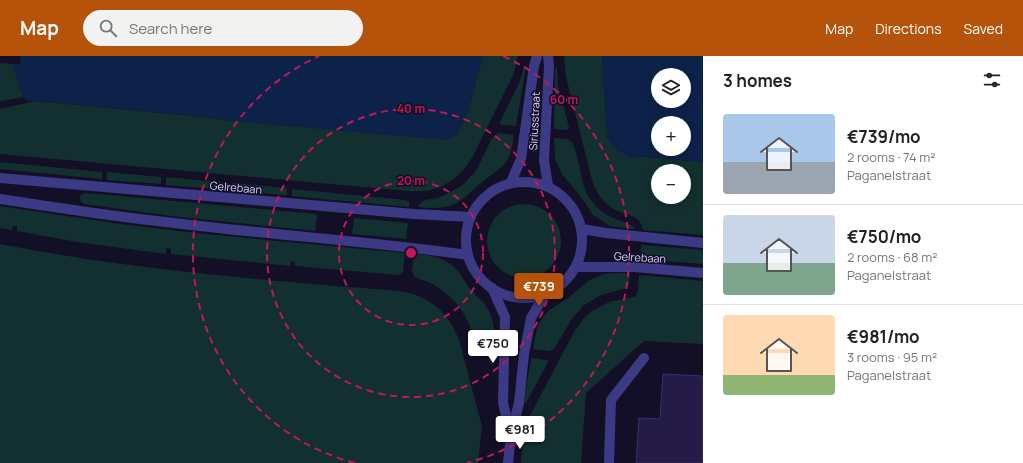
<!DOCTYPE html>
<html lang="en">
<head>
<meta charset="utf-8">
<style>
  :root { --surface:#fff; --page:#f2f2f2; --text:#222; --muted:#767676; --line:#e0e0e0; --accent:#b45309 }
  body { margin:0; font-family:Manrope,sans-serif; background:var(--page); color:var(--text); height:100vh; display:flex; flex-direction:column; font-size:15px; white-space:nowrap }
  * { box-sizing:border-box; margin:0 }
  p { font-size:13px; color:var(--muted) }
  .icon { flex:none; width:22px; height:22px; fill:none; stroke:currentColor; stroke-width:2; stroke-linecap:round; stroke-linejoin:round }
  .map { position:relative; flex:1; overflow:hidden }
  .drawer { display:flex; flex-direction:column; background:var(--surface); width:320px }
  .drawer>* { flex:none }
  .buttons { position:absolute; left:651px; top:12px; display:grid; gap:8px }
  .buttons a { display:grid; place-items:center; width:40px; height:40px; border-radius:50%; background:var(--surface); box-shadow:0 2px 10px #0003; font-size:20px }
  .price { position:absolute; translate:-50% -34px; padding:0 9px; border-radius:4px; background:#fff; color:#222; font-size:13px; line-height:26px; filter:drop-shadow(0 1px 2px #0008) }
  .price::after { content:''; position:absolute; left:50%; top:24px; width:12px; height:9px; margin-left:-6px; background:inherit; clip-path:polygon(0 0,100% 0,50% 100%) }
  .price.active { background:var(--accent); color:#fff }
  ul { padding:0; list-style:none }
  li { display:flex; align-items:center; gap:12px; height:100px; padding:0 20px }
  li+li { border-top:1px solid var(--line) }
  li span { display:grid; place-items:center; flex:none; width:112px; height:80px; border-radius:4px; color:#555 }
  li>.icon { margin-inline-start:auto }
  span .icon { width:48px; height:48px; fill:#fffc; stroke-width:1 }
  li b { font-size:17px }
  h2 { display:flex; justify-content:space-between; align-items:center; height:48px; padding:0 20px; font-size:17px }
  header { display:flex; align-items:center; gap:24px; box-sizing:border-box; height:56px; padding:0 20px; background:var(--accent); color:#fff }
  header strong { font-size:19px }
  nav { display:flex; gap:22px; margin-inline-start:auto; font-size:14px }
  .search { width:280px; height:36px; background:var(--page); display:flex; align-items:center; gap:10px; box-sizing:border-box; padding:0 14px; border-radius:22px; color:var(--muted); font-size:15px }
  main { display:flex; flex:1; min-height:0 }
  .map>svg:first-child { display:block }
</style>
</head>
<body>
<header>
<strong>Map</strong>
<div class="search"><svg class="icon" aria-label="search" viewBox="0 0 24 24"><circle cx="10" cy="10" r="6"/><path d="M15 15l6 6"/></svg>Search here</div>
<nav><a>Map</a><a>Directions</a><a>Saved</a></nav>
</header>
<main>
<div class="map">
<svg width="703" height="407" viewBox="0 0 703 407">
  <rect width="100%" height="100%" fill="#130f26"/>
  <g fill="#12302f" fill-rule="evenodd">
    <polygon points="483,0 518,0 514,17 473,100 465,112 454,123 441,131 426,135 408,135 0,98 0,53 35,45 215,62 232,65 446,83 457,79 468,55"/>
    <path d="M 564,0 L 602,0 L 607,79 L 636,100 L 703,106 L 703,179 L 643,174 C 641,158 623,159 612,152 C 602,145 596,136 592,124 L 566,21 ZM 658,115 L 684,115 L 684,141 L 658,141 Z"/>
    <path d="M 0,7 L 13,8 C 17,20 18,30 24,41 L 0,45 Z"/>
    <polygon points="524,10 526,10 516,70 501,69 500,66 520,25"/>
    <polygon points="557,11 558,30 569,71 567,74 554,73 555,12"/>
    <path d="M 500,77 L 514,79 C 510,110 504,109 481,127 C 476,131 471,136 465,141 C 452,153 435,153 418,151 L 420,148 L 425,144 L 438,142 L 447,138 L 464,128 L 477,113 L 492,82 L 497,78 Z"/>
    <path d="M 554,82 L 567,83 L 572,86 C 584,111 577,138 603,156 C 612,164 624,164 634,171 L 634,173 L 610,170 L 593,159 L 582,142 L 562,118 L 555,103 Z"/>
    <polygon points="0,106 102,116 102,123 0,113"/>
    <polygon points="107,116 161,121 161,128 107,124"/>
    <polygon points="166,121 228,127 227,134 166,129"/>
    <polygon points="233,127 287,132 287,139 233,135"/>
    <polygon points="292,133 406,144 409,146 409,151 292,140"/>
    <polygon points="86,137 317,158 315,175 171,160 85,148 81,146 80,141 81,139"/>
    <circle cx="524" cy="185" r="37"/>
    <polygon points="0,150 120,168 205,178 405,197 403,216 399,219 295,210 295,206 291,205 290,210 171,198 171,193 166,192 166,198 77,186 17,175 17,170 13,170 12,174 0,172"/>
    <polygon points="354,162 408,167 406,183 352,178"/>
    <path d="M 0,188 C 132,214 265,224 399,235 C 428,239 449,256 459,284 L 482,370 L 478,407 L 0,407 Z"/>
    <polygon points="641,189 703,194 703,208 640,203"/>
    <path d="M 414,198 C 429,199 445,201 456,213 C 462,219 465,227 470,233 C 474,238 479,242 483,246 C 494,259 495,274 494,290 L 482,288 L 476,285 C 467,260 457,241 432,228 C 427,225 420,224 415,221 L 412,216 Z"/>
    <polygon points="619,217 630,218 629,227 627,232 601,239 584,249 571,264 554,293 549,295 533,293 537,272 540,266 548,255 568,242 590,224 604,218"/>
    <polygon points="639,219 703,225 703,288 644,285 586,337 581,407 521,407 523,377 526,367 574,276 585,261 592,255 609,246 635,241 638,236"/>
    <polygon points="531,302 547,304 548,306 526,347 524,346"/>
  </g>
  <g fill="#0c2248" fill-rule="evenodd">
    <path d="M 21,0 L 483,0 L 468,55 L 457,79 L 446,84 L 232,65 L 215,62 L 26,44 C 18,32 17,21 13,8 L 20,8 Z"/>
    <path d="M 602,0 L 703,0 L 703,106 L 635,100 L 635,102 L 627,101 L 627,99 C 616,95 610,90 607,79 ZM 658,19 L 684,19 L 684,45 L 658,45 ZM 658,67 L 684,67 L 684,93 L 658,93 Z"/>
  </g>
  <polygon fill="#241b47" stroke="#3b2d73" points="663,318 703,320 703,407 636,407 639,362 660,363"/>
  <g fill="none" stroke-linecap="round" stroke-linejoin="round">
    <polyline stroke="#3d3a85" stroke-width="10" points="609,407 611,344 644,302"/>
    <g stroke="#3d3a85" stroke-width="10">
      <polyline points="548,0 549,10 544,104 548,130"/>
      <polyline points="511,126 521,103 534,10 537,0"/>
      <polyline points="492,232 505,261 503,347 510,376"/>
      <polyline points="508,407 511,378 519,347 524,298 531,262 545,238"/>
    </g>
    <g stroke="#3d3a85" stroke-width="10">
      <polyline points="0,122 414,158 471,161"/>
      <circle cx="524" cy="184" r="58"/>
      <path d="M 0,143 C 58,152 116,161 174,167 C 271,179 370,185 468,199"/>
      <polyline points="582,173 606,177 703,187"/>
      <polyline points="576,211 635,211 703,217"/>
    </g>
  </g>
  <g fill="none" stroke="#c2185b" stroke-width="2" stroke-dasharray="7 5">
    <circle cx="411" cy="197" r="72"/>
    <circle cx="411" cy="197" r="144"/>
    <path d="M355 407A217 217 0 0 1 319 0M503 0A217 217 0 0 1 467 407"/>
  </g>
  <g text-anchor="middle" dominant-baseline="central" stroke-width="3" stroke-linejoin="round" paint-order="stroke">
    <g font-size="11" fill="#d9d4ff" stroke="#130f26">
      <text transform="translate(534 65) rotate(-87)">Siriusstraat</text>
      <text transform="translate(236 131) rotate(5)">Gelrebaan</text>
      <text transform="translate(640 201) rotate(3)">Gelrebaan</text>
    </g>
  </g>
  <circle cx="411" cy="197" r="6" fill="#c2185b" stroke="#130f26" stroke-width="2"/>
  <g font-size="12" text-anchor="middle" font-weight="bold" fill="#c2185b" stroke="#130f26" stroke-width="3" stroke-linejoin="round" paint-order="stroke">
    <text x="564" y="48">60 m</text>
    <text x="411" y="57">40 m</text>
    <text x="411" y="129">20 m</text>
  </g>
</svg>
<div class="buttons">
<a><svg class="icon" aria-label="layers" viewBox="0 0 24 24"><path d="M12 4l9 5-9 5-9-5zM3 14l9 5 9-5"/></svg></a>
<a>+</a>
<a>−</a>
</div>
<b class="price active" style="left:539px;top:251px">€739</b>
<b class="price" style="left:493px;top:308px">€750</b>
<b class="price" style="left:520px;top:394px">€981</b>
</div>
<section class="drawer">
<h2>3 homes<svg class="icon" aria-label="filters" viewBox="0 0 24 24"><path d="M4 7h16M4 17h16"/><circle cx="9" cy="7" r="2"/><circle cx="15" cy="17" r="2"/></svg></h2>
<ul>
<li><span style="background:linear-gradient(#a9c7e8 60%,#9aa5b1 0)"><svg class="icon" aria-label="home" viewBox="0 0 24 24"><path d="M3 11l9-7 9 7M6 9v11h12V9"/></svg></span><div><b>€739/mo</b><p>2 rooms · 74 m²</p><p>Paganelstraat</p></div></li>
<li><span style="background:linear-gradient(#c9d6e8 60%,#7fa58c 0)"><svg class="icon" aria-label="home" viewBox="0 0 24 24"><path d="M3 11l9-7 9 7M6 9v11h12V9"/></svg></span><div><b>€750/mo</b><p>2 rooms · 68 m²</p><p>Paganelstraat</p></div></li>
<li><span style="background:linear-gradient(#ffd9b3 75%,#8fb573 0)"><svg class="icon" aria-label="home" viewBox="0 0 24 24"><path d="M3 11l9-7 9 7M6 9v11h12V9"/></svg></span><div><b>€981/mo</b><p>3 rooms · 95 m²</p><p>Paganelstraat</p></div></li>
</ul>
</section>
</main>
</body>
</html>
